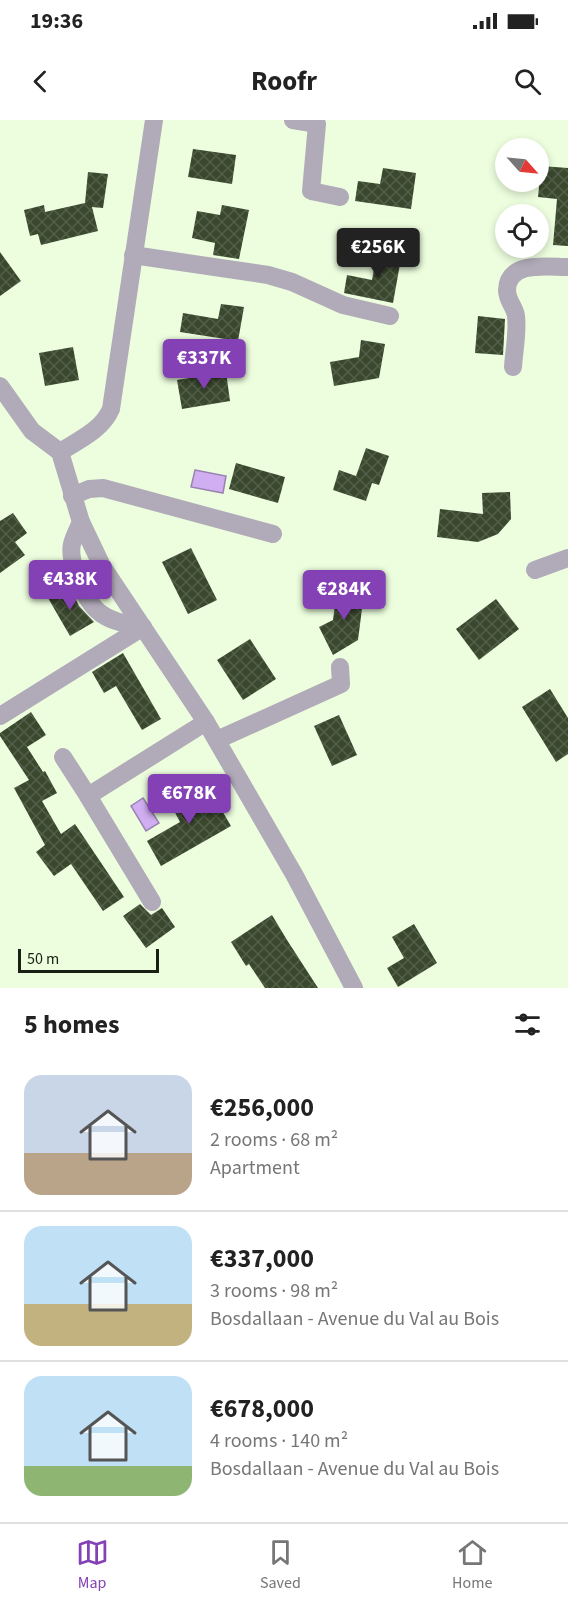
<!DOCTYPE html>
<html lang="en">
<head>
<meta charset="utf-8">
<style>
  :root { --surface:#fff; --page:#f6f6f6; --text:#222; --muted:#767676; --line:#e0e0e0; --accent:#8441b5 }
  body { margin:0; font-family:"Source Sans 3",sans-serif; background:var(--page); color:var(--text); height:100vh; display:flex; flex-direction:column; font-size:22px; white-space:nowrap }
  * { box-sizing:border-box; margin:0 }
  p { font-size:20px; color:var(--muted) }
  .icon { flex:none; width:33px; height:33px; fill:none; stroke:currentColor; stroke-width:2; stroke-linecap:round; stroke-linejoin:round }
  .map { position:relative; height:868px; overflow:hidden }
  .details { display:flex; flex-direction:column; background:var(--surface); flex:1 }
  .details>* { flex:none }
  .needle { width:39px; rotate:117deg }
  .buttons { position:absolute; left:495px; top:18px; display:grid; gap:12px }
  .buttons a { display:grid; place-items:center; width:54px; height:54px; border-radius:50%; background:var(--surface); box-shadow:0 3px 9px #0003; font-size:30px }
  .scale { position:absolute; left:18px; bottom:15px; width:141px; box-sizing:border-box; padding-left:6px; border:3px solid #1a2014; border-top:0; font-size:16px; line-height:21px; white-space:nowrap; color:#1a2014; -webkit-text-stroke:4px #ecfede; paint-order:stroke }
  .price { position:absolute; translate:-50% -51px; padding:0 14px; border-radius:6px; background:var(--accent); color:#fff; font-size:20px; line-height:39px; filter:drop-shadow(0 2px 3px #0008) }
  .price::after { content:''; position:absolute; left:50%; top:36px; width:18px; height:14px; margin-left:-9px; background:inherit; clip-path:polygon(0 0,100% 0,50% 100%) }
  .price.selected { background:#222; color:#fff }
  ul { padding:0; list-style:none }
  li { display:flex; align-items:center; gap:18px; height:150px; padding:0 24px }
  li+li { border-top:2px solid var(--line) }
  li span { display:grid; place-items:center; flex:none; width:168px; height:120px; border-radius:18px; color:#555 }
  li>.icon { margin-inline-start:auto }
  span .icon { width:72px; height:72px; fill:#fffc; stroke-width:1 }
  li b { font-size:26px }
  h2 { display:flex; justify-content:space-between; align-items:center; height:72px; padding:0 24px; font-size:26px }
  .status { display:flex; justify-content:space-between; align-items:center; height:42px; padding:0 30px; background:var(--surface); direction:ltr }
  .status svg { height:16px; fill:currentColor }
  header { display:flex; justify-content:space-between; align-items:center; height:78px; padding:0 24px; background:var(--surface); font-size:27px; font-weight:700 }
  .dock { display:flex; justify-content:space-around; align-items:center; height:84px; border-top:2px solid var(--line); background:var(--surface); font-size:16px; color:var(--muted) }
  .dock a { display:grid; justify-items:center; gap:3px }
  .dock .selected { color:var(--accent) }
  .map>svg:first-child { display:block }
</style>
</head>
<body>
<div class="status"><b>19:36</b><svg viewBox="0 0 49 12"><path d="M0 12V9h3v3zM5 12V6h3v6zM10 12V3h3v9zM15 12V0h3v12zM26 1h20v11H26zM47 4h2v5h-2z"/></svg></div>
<header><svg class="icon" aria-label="back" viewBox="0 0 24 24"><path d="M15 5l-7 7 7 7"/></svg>Roofr<svg class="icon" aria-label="search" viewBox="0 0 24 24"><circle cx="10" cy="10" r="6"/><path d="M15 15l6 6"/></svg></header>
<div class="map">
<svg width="568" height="868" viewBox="0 0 568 868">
  <defs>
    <pattern id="building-cross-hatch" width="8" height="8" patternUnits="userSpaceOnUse" patternTransform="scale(1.5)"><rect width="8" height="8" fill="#3a482e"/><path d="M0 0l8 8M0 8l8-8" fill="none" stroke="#545f4a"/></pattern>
  </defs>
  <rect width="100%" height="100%" fill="#ecfede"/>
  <g fill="#d1aef2" stroke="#9a83af" stroke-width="1.5">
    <polygon points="195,350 226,356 223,373 191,367"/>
    <polygon points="143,678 159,703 146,711 131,686"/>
  </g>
  <g fill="url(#building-cross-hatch)">
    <polygon points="193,29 236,35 232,64 188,57"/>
    <polygon points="541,46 568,48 568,126 553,125 557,79 538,77"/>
    <polygon points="383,48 416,53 411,89 355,81 358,61 380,64"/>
    <polygon points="88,52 108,54 103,88 92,87 98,111 41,125 38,114 30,116 24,90 44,85 45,92 85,83"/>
    <polygon points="222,85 249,90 239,139 213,135 215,123 192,118 197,91 220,95"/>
    <polygon points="378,128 402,133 393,183 344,173 347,155 372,160"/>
    <polygon points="0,132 21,161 0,176"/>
    <polygon points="221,184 244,187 238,221 180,212 183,193 218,199"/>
    <polygon points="478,196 505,199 503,235 475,233"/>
    <polygon points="361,220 385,224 379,258 334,266 330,242 359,237"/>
    <polygon points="73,227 79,260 45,266 39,233"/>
    <polygon points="226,252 230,281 182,289 177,260"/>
    <polygon points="366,328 389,336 379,365 372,363 366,381 333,370 339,350 356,356"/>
    <polygon points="236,343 285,357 278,383 229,369"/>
    <polygon points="510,372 511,399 498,414 478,422 437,417 440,389 483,394 482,373"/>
    <polygon points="13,393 27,413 15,422 25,435 0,453 0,401"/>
    <polygon points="191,428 217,480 188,494 162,442"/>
    <polygon points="69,466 79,486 94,502 70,516 48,478"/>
    <polygon points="337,469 364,473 358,520 333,535 319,507 333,500"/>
    <polygon points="496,479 519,509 479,540 456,509"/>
    <polygon points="250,519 276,559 243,580 217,540"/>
    <polygon points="123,533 161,599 142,610 116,566 104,573 92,552"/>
    <polygon points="550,569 568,598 568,634 556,642 522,587"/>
    <polygon points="31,592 46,615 27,627 43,652 45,651 57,673 42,681 61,714 75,704 124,777 103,791 71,744 54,756 36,732 45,725 14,668 29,660 0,616 0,613"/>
    <polygon points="339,595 357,635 332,646 314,606"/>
    <polygon points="195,664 205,682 214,677 231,706 161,746 147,721 180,702 168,679"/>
    <polygon points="140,784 151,795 162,788 175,807 146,828 123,796"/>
    <polygon points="272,795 287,820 318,868 265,868 249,844 246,846 231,822"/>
    <polygon points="414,804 437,843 398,867 387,848 404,838 392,817"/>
  </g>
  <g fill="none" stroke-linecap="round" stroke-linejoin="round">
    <g stroke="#b1aab8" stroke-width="18">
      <polyline points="293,0 317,4 311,71 340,77"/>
      <polyline points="133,135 268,155 292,162 343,185 390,196"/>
      <path d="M 513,247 C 514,231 518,212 516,196 C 515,187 507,181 507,170 C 508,140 548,147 568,147"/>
      <polyline points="0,266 32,311 60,332 81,402 102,446 206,602 295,756 354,868"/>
      <path d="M 60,332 C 79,320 102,310 111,289 L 154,0"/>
      <polyline points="72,376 89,369 103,368 273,414"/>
      <path d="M 81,402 C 78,409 74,416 72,424 C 68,441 85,481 99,492 C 111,502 128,504 143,507"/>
      <polyline points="535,450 568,438"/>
      <polyline points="0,596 143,507"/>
      <polyline points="217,620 341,564 340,547"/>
      <polyline points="63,637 88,676 206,602"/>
      <polyline points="88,676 152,782"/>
    </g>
  </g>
</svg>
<div class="buttons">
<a><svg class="needle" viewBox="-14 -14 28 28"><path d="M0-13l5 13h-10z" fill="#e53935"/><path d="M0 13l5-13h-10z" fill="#767676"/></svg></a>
<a><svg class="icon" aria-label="locate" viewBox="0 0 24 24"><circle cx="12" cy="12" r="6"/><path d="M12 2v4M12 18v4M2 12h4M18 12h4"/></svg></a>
</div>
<div class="scale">50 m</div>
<b class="price selected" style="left:378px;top:159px">€256K</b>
<b class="price" style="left:204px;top:270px">€337K</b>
<b class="price" style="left:70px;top:491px">€438K</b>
<b class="price" style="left:344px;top:501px">€284K</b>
<b class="price" style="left:189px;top:705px">€678K</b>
</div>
<section class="details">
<h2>5 homes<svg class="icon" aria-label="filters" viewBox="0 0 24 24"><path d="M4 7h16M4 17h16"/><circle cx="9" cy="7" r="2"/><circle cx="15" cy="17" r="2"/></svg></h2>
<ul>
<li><span style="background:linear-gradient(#c9d6e8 65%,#b9a48a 0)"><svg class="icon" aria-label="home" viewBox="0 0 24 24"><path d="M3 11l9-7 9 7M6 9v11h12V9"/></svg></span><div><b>€256,000</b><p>2 rooms · 68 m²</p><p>Apartment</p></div></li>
<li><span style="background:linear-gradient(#bfe0f5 65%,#c2b280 0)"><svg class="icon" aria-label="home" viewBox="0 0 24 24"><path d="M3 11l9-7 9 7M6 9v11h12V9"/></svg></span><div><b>€337,000</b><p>3 rooms · 98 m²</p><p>Bosdallaan - Avenue du Val au Bois</p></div></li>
<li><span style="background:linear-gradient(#bfe0f5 75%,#8fb573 0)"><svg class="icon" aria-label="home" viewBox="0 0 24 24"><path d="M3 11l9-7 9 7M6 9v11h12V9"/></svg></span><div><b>€678,000</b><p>4 rooms · 140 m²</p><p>Bosdallaan - Avenue du Val au Bois</p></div></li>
</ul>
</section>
<nav class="dock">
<a class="selected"><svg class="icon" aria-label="map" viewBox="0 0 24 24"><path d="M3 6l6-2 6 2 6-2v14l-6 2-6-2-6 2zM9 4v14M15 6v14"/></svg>Map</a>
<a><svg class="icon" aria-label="saved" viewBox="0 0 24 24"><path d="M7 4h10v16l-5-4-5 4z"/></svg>Saved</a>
<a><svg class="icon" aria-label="home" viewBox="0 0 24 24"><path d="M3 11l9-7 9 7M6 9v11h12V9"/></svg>Home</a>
</nav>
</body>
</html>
